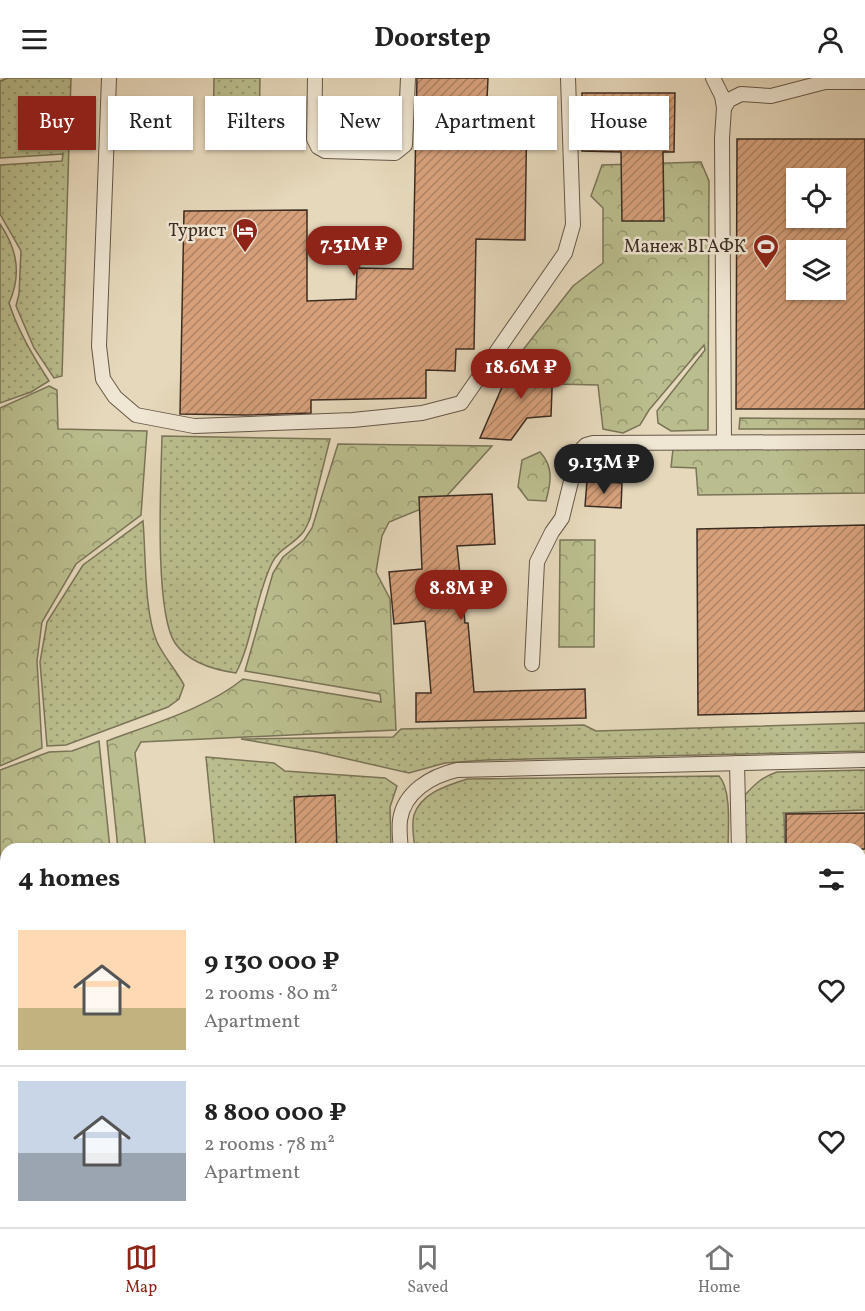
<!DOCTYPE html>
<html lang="en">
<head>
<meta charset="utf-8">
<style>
  :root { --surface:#fff; --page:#f6f6f6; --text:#222; --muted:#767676; --line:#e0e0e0; --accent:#8f2418 }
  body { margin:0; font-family:Vollkorn,serif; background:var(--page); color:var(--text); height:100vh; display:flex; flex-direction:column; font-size:22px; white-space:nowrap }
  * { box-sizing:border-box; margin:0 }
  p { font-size:20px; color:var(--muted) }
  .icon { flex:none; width:33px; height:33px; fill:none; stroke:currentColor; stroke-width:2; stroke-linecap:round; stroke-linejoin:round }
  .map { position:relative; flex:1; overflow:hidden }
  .drawer { position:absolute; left:0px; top:765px; width:866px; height:384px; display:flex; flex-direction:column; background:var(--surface); border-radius:18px 18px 0 0; box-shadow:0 2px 4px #0004 }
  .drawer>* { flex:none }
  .top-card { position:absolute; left:18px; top:18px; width:830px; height:54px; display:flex; gap:12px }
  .buttons { position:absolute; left:786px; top:90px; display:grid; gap:12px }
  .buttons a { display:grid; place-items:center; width:60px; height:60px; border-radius:0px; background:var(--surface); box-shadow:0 2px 4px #0004; font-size:30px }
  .price { position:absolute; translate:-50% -51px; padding:0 14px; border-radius:21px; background:var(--accent); color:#fff; font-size:20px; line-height:39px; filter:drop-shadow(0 2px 3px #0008) }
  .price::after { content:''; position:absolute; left:50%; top:36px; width:18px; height:14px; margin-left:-9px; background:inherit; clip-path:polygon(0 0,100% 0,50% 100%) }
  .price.selected { background:#222; color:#fff }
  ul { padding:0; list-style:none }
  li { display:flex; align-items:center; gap:18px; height:150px; padding:0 18px }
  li+li { border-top:2px solid var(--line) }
  li span { display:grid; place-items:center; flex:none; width:168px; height:120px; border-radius:0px; color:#555 }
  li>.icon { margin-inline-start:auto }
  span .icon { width:72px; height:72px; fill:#fffc; stroke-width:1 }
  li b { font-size:26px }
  h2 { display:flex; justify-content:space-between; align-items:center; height:72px; padding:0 18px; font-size:26px }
  .chip { padding:0 21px; border-radius:0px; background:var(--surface); box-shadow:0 2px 4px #0004; font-size:21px; line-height:54px }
  .chip.selected { background:var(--accent); color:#fff }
  header { display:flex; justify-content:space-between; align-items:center; height:78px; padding:0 18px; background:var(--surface); font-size:27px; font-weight:700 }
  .menu { display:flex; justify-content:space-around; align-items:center; height:84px; border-top:2px solid var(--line); background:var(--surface); font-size:16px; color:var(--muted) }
  .menu a { display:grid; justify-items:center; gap:3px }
  .menu .selected { color:var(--accent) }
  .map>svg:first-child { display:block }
</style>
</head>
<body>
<header><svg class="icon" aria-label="menu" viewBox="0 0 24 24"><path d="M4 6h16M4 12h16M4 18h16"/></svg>Doorstep<svg class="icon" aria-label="person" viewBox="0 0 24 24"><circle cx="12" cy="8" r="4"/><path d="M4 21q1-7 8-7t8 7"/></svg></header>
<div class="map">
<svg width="865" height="1149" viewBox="0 0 865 1149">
  <defs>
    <pattern id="grass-dots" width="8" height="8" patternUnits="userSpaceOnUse" patternTransform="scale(1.5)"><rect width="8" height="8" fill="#babd8d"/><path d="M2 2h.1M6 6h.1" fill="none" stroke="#989a73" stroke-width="1.8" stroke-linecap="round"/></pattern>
    <pattern id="forest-crowns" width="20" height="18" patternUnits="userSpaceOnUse" patternTransform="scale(1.5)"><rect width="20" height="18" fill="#babd8d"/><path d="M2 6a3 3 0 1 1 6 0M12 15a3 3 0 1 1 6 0" fill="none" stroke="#989a73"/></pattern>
    <pattern id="building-hatch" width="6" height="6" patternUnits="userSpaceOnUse" patternTransform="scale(1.5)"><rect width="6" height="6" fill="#d6a07b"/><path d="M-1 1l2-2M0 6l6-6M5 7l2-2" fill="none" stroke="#af8364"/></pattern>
  </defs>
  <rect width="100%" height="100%" fill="#e6d8bb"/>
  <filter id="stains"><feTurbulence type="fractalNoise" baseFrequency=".00333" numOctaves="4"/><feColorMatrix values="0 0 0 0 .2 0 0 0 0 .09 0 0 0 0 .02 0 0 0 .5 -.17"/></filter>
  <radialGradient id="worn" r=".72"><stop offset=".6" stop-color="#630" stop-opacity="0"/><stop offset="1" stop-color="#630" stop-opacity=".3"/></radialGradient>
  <g fill="url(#grass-dots)" stroke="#7a7458" stroke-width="1.5">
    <polygon points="8,0 71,0 62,298 54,300 34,270 16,228 19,216 21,173 0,136 0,87 62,83 63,76 0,80 0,3"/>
    <polygon points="214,0 260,0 259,58 213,57"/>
    <path d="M 0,146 C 17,171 22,196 9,225 C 18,253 33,278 49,303 L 31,314 L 0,325 Z"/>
    <path d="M 162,358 L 330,361 L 310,441 C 308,445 306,450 304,453 C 295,466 279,470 272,485 C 255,520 253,561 236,595 C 215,592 188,584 175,565 C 154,533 161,401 162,358 Z"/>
    <path d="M 143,443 C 146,477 144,534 157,564 C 164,579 176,592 184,607 L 179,621 L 168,629 L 66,667 L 47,668 L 40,584 L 47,544 L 83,487 Z"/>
    <polygon points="865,645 865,673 487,682 445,685 409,695 317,674 241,661 393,659 401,651 584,647 596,653"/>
    <polygon points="206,679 274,685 285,693 385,700 397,708 390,729 391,771 215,771"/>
    <path d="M 865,692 L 865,732 L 784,735 L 785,771 L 745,771 L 745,717 C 755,706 762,699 777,694 Z"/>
    <path d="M 719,698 C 732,712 728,752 728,771 L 415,771 C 414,761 411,747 414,737 C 421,715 448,707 467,701 Z"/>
    <polygon points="0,1047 6,1048 6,1143 49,1143 48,1149 0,1149"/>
    <polygon points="69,1143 203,1143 203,1149 67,1149"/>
    <rect x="210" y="1143" width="189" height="6"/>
    <polygon points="430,1143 750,1143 750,1149 434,1149"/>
    <rect x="761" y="1143" width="31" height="6"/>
  </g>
  <g fill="url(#forest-crowns)" stroke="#7a7458" stroke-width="1.5">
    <polygon points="701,84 709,103 708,352 671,353 658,345 657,333 705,272 704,267 649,332 640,347 623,355 603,351 598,307 556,306 555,282 515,282 573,208 603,185 603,130 591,118 602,87"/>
    <polygon points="49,308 57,312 58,351 147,353 141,437 76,486 42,544 37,583 42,670 0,688 0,330"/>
    <polygon points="740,340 865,341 865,351 739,351"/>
    <path d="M 338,366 L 492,368 L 443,422 L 389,444 L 382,458 L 376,494 L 390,521 L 396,652 L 141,664 L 135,675 L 146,771 L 118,771 L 107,663 C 149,647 208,630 243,601 L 381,624 L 380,616 L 245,593 L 273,495 L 283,479 L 304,462 L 312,450 Z"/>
    <polygon points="673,371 865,371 865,415 698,417 696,390 671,389"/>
    <path d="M 540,374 C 554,389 551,404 546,423 L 528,422 L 518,409 L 522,382 Z"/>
    <polygon points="560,462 595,462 594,569 559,569"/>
    <polygon points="99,663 110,771 6,771 6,1031 0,1030 0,692 49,674 72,673"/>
  </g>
  <g fill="url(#building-hatch)" stroke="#3b2c22" stroke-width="1.5" fill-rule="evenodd">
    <polygon points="417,0 488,0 487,21 527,22 525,162 476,161 474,271 456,271 455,293 426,292 426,320 311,322 311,335 245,337 180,336 184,133 307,132 307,223 356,221 357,190 413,191"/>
    <polygon points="582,15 675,15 674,74 663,74 664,143 622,143 621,74 582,73"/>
    <path d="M 737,61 L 865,61 L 865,331 L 736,331 ZM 796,100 L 836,100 L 836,140 L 796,140 ZM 796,172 L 836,172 L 836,212 L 796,212 Z"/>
    <polygon points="553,285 551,338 527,340 511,362 480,360 512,286"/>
    <polygon points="587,403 622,405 621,430 585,428"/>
    <polygon points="492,416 495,466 457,468 465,545 468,545 474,614 585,611 586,640 416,644 416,615 431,615 425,543 394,546 389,494 422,491 419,419"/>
    <polygon points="865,447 865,633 698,637 697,451"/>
    <polygon points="335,717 337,771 296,771 294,719"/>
    <polygon points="865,735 865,771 786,771 786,736"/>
  </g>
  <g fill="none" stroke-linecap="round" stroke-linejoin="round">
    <defs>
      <g id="lane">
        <polyline points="109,0 99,268 103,301 115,319 136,337 194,348 353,342 422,335 461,325 565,175 573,147 568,0"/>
        <polyline points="315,0 314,61 318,69 325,73 395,75 405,67 408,0"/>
        <polyline points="713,0 722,18 724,30"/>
        <polyline points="724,364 722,60 724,30 729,22 741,16 771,18 825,4 865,4"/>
        <polyline points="532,586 537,484 552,454 562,440 578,375 586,367 593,365 865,364"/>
        <polyline points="737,685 739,771"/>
        <path d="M 401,771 C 400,762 399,751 400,742 C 404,714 431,698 457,692 L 865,682"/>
        <polyline points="0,1040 6,1040"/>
        <polyline points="411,1143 411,1149"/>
        <polyline points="57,1149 59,1143"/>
      </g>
    </defs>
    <use href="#lane" stroke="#665748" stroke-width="16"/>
    <use href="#lane" stroke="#efe6d3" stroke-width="14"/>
  </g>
  <defs>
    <symbol id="hotel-pin" viewBox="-11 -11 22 30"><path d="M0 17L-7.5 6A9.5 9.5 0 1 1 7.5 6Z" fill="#8f2418" stroke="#efe6d3"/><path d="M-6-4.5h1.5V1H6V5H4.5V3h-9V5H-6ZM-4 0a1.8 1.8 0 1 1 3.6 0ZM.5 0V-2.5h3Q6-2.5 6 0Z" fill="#fff"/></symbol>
    <symbol id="stadium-pin" viewBox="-11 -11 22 30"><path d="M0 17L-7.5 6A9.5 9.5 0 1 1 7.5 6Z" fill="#8f2418" stroke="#efe6d3"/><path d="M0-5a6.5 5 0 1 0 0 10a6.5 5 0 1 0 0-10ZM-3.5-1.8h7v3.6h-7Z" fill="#fff"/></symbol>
  </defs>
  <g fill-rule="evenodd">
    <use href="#hotel-pin" x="230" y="138" width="30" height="40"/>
    <use href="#stadium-pin" x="751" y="154" width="30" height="40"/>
  </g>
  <g text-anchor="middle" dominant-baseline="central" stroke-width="5" stroke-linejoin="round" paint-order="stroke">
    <g font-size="18" fill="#3b2c22" stroke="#efe6d3" text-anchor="end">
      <text x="226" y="153">Турист</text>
      <text x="746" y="169">Манеж ВГАФК</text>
    </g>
  </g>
  <rect width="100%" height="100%" filter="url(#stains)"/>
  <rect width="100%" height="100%" fill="url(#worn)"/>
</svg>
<div class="buttons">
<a><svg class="icon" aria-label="locate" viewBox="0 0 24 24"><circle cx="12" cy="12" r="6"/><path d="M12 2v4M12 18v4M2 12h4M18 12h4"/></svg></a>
<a><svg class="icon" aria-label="layers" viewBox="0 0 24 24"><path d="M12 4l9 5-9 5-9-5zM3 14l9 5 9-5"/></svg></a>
</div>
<b class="price" style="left:354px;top:199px">7.31M ₽</b>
<b class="price" style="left:521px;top:322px">18.6M ₽</b>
<b class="price selected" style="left:604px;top:417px">9.13M ₽</b>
<b class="price" style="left:461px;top:543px">8.8M ₽</b>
<div class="top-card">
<a class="chip selected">Buy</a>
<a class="chip">Rent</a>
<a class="chip">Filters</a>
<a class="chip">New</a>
<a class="chip">Apartment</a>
<a class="chip">House</a>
</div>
<section class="drawer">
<h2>4 homes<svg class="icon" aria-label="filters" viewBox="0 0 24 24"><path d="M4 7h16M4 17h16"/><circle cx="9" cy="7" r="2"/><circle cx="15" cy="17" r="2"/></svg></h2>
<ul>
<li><span style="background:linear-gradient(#ffd9b3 65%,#c2b280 0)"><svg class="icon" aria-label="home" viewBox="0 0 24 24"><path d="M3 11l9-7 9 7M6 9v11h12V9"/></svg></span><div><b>9 130 000 ₽</b><p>2 rooms · 80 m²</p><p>Apartment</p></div><svg class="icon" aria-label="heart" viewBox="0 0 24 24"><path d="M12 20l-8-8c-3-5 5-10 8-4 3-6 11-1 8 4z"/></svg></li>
<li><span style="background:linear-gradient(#c9d6e8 60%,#9aa5b1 0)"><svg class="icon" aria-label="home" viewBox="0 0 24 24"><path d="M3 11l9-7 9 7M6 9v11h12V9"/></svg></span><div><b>8 800 000 ₽</b><p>2 rooms · 78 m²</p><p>Apartment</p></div><svg class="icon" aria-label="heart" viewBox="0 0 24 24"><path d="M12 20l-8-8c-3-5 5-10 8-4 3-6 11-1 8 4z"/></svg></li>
</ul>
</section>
</div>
<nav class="menu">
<a class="selected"><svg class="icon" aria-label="map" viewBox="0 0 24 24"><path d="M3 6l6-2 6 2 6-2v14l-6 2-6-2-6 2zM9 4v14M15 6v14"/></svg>Map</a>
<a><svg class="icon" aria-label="saved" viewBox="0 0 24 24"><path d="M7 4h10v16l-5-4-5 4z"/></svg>Saved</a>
<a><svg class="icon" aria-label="home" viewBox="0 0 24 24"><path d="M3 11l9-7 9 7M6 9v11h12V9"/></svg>Home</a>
</nav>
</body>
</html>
